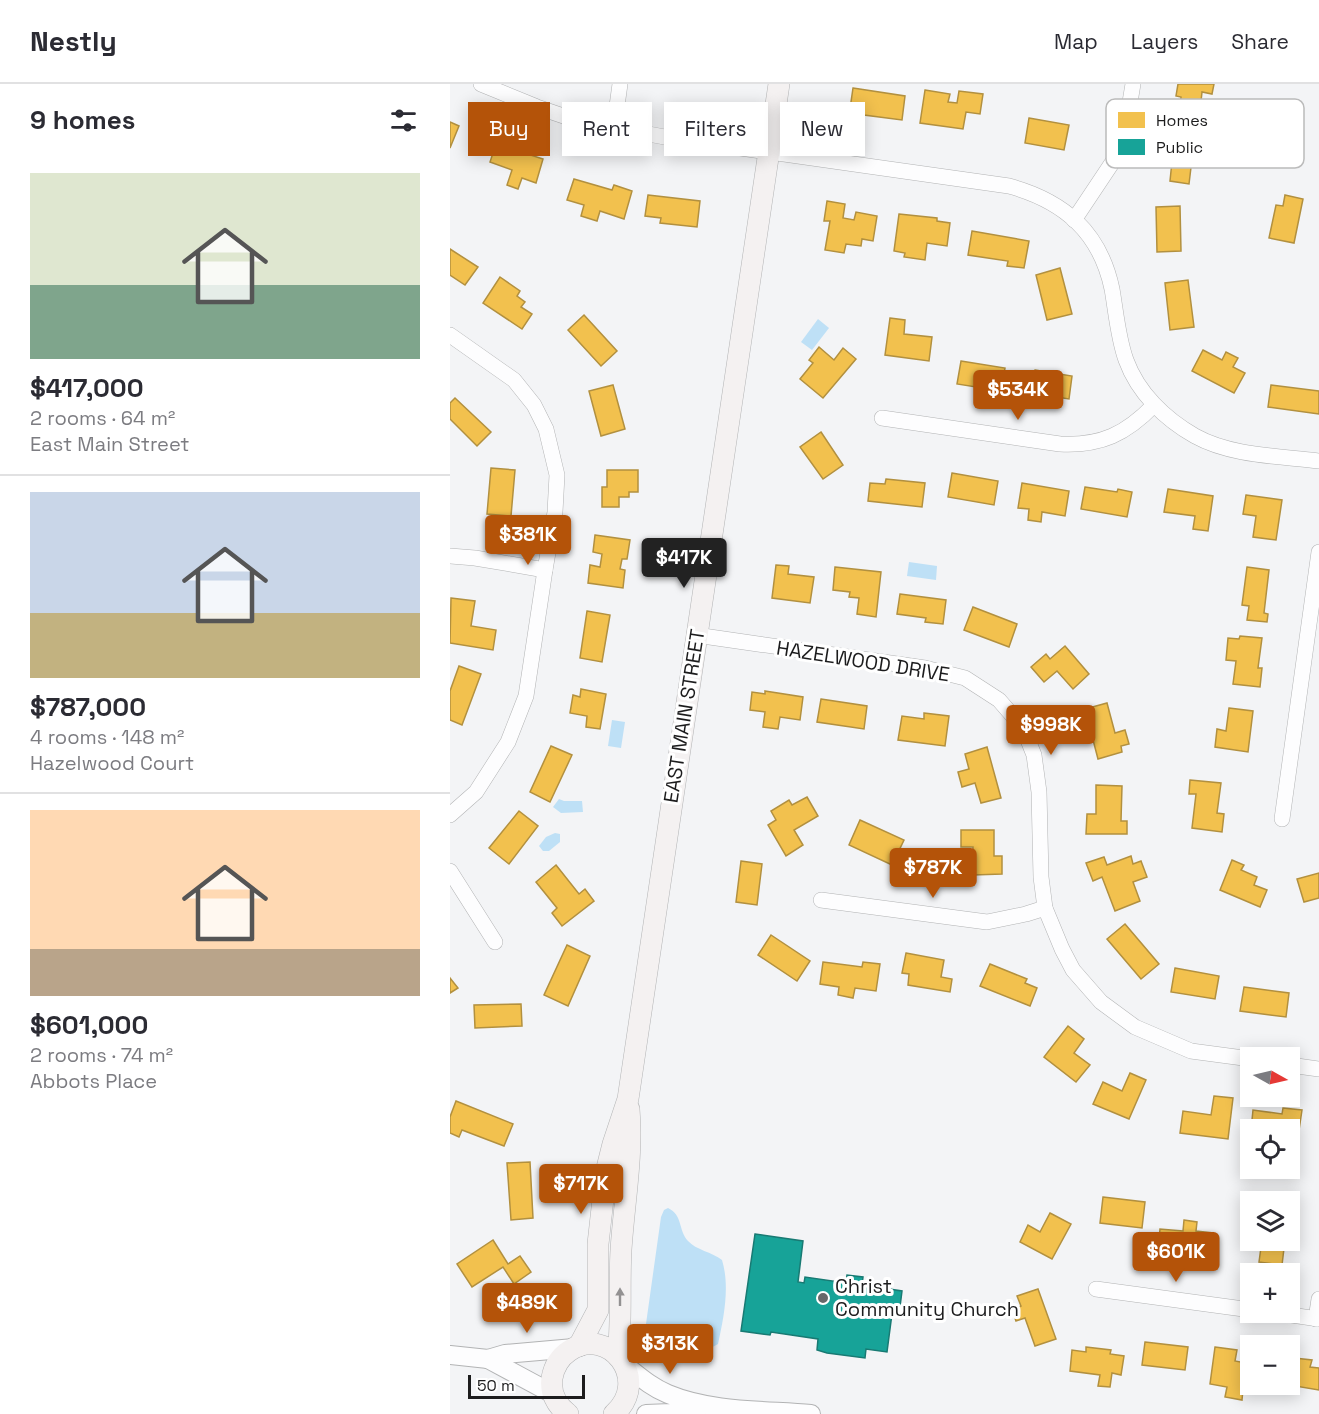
<!DOCTYPE html>
<html lang="en">
<head>
<meta charset="utf-8">
<style>
  :root { --surface:#fff; --page:#f7f7f7; --text:#2b2b33; --muted:#7c7c81; --line:#e1e1e2; --accent:#b45309 }
  body { margin:0; font-family:"Space Grotesk",sans-serif; background:var(--page); color:var(--text); height:100vh; display:flex; flex-direction:column; font-size:22px; white-space:nowrap }
  * { box-sizing:border-box; margin:0 }
  p { font-size:20px; color:var(--muted) }
  .icon { flex:none; width:33px; height:33px; fill:none; stroke:currentColor; stroke-width:2; stroke-linecap:round; stroke-linejoin:round }
  .map { position:relative; flex:1; overflow:hidden }
  .drawer { display:flex; flex-direction:column; background:var(--surface); width:450px }
  .drawer>* { flex:none }
  .hud { position:absolute; left:18px; top:18px; width:570px; height:54px; display:flex; gap:12px }
  .needle { width:39px; rotate:98deg }
  .controls { position:absolute; left:790px; top:963px; display:grid; gap:12px }
  .controls a { display:grid; place-items:center; width:60px; height:60px; border-radius:0px; background:var(--surface); box-shadow:0 3px 15px #0003; font-size:30px }
  .scale { position:absolute; left:18px; bottom:15px; width:117px; box-sizing:border-box; padding-left:6px; border:3px solid #1c1c1d; border-top:0; font-size:16px; line-height:21px; white-space:nowrap; color:#1c1c1d; -webkit-text-stroke:4px #fff; paint-order:stroke }
  .price { position:absolute; translate:-50% -51px; padding:0 14px; border-radius:6px; background:var(--accent); color:#fff; font-size:20px; line-height:39px; filter:drop-shadow(0 2px 3px #0008) }
  .price::after { content:''; position:absolute; left:50%; top:36px; width:18px; height:14px; margin-left:-9px; background:inherit; clip-path:polygon(0 0,100% 0,50% 100%) }
  .price.current { background:#222; color:#fff }
  ul { padding:0; list-style:none }
  li { display:grid; align-content:center; gap:12px; height:318px; padding:0 30px }
  li+li { border-top:2px solid var(--line) }
  li span { display:grid; place-items:center; height:186px; border-radius:0px; color:#555 }
  li>.icon { margin-inline-start:auto }
  span .icon { width:108px; height:108px; fill:#fffc; stroke-width:1 }
  li b { font-size:26px }
  h2 { display:flex; justify-content:space-between; align-items:center; height:72px; padding:0 30px; font-size:26px }
  .chip { padding:0 21px; border-radius:0px; background:var(--surface); box-shadow:0 3px 15px #0003; font-size:21px; line-height:54px }
  .chip.current { background:var(--accent); color:#fff }
  header { display:flex; align-items:center; gap:36px; box-sizing:border-box; height:84px; padding:0 30px; background:var(--surface); border-bottom:2px solid var(--line) }
  header strong { font-size:28px }
  nav { display:flex; gap:33px; margin-inline-start:auto; font-size:21px }
  main { display:flex; flex:1; min-height:0 }
  .map>svg:first-child { display:block }
</style>
</head>
<body>
<header>
<strong>Nestly</strong>
<nav><a>Map</a><a>Layers</a><a>Share</a></nav>
</header>
<main>
<section class="drawer">
<h2>9 homes<svg class="icon" aria-label="filters" viewBox="0 0 24 24"><path d="M4 7h16M4 17h16"/><circle cx="9" cy="7" r="2"/><circle cx="15" cy="17" r="2"/></svg></h2>
<ul>
<li><span style="background:linear-gradient(#dfe7d0 60%,#7fa58c 0)"><svg class="icon" aria-label="home" viewBox="0 0 24 24"><path d="M3 11l9-7 9 7M6 9v11h12V9"/></svg></span><div><b>$417,000</b><p>2 rooms · 64 m²</p><p>East Main Street</p></div></li>
<li><span style="background:linear-gradient(#c9d6e8 65%,#c2b280 0)"><svg class="icon" aria-label="home" viewBox="0 0 24 24"><path d="M3 11l9-7 9 7M6 9v11h12V9"/></svg></span><div><b>$787,000</b><p>4 rooms · 148 m²</p><p>Hazelwood Court</p></div></li>
<li><span style="background:linear-gradient(#ffd9b3 75%,#b9a48a 0)"><svg class="icon" aria-label="home" viewBox="0 0 24 24"><path d="M3 11l9-7 9 7M6 9v11h12V9"/></svg></span><div><b>$601,000</b><p>2 rooms · 74 m²</p><p>Abbots Place</p></div></li>
</ul>
</section>
<div class="map">
<svg width="869" height="1330" viewBox="0 0 869 1330">
  <rect width="100%" height="100%" fill="#f3f4f6"/>
  <g fill="#bee0f6">
    <polygon points="368,235 379,244 362,266 351,258"/>
    <polygon points="459,478 487,482 486,496 457,492"/>
    <polygon points="162,636 175,638 171,664 158,662"/>
    <polygon points="109,715 114,717 132,717 133,728 111,729 103,723"/>
    <polygon points="105,749 110,750 110,758 99,767 93,767 89,762 96,753"/>
    <path d="M 218,1124 C 233,1131 228,1146 238,1157 C 246,1166 262,1168 272,1176 C 280,1202 274,1233 268,1260 C 247,1274 212,1264 195,1247 L 211,1133 L 214,1126 Z"/>
  </g>
  <g fill="#f2c14e" stroke="#b2903f" stroke-width="1.5">
    <polygon points="728,0 764,0 762,10 752,8 750,27 730,25 731,13 726,12"/>
    <polygon points="403,4 455,12 452,36 414,31 414,28 400,25"/>
    <polygon points="475,6 500,10 498,18 507,19 509,7 533,10 530,30 516,28 513,45 470,39"/>
    <polygon points="579,34 619,41 614,66 575,59"/>
    <polygon points="0,38 9,42 0,64"/>
    <polygon points="725,48 745,50 739,100 720,97"/>
    <polygon points="46,60 93,75 86,99 72,94 68,105 57,101 62,86 40,78"/>
    <polygon points="124,95 162,106 164,101 182,107 174,135 150,127 147,137 131,132 134,121 117,116"/>
    <polygon points="198,111 250,117 247,143 210,139 211,134 195,132"/>
    <polygon points="835,111 853,115 844,159 819,154 826,121 833,122"/>
    <polygon points="377,117 395,120 393,134 404,136 406,128 427,132 423,157 412,155 411,162 396,160 394,169 375,166 380,137 374,137"/>
    <polygon points="730,122 731,167 707,168 706,123"/>
    <polygon points="449,130 487,134 487,137 500,139 497,162 477,159 475,176 454,173 455,169 444,167"/>
    <polygon points="522,147 579,157 574,184 557,182 558,177 518,171"/>
    <polygon points="0,165 28,183 15,201 0,191"/>
    <polygon points="610,184 622,230 597,236 586,191"/>
    <polygon points="50,193 70,207 67,212 75,218 71,223 82,230 72,245 33,219"/>
    <polygon points="738,196 744,243 720,246 715,199"/>
    <polygon points="134,231 167,267 151,282 118,246"/>
    <polygon points="440,234 455,236 454,250 482,253 479,277 435,271"/>
    <polygon points="369,263 384,276 393,264 406,275 373,314 350,295 363,279 359,276"/>
    <polygon points="753,266 772,276 776,268 788,274 783,283 795,289 784,309 742,287"/>
    <polygon points="511,277 555,284 551,307 507,300"/>
    <polygon points="585,286 622,292 619,315 580,309 581,307 568,305 570,287 584,289"/>
    <polygon points="163,301 175,345 151,352 139,307"/>
    <polygon points="821,301 869,307 869,330 818,323"/>
    <polygon points="5,314 41,348 27,362 0,335 0,319"/>
    <polygon points="371,348 393,381 373,395 350,363"/>
    <polygon points="41,384 65,386 61,432 37,430"/>
    <polygon points="157,386 188,386 188,408 179,408 179,413 169,413 169,423 152,423 152,403 157,403"/>
    <polygon points="502,389 548,397 544,421 498,413"/>
    <polygon points="436,395 475,399 472,423 418,417 420,399 435,400"/>
    <polygon points="572,399 619,407 615,432 592,428 591,438 578,436 579,425 568,424"/>
    <polygon points="635,403 667,408 668,405 682,408 677,433 631,425"/>
    <polygon points="718,405 763,412 758,447 743,445 745,432 714,428"/>
    <polygon points="796,411 832,416 826,456 803,453 806,432 793,430"/>
    <polygon points="145,451 180,456 177,475 172,475 170,485 175,486 173,504 138,499 140,481 150,483 152,470 143,468"/>
    <polygon points="326,481 339,482 338,490 364,493 360,519 322,514"/>
    <polygon points="385,483 431,488 426,533 407,530 409,514 399,513 400,508 383,506"/>
    <polygon points="797,483 819,486 814,529 818,530 817,538 797,536 799,522 792,521"/>
    <polygon points="450,510 496,516 493,540 475,538 476,534 447,530"/>
    <polygon points="1,514 25,517 21,542 46,546 43,566 0,559"/>
    <polygon points="523,523 567,540 559,563 514,546"/>
    <polygon points="137,527 160,531 152,578 130,574"/>
    <polygon points="790,552 812,554 808,584 812,584 810,603 783,600 786,577 776,576 778,554 789,555"/>
    <polygon points="615,562 639,590 623,605 607,587 594,598 581,583 596,570 600,575"/>
    <polygon points="9,582 31,590 12,641 0,636 0,607"/>
    <polygon points="131,605 156,610 150,645 136,643 137,632 120,629 123,611 130,613"/>
    <polygon points="315,607 353,613 350,636 330,633 328,645 313,643 315,628 300,626 302,608 315,610"/>
    <polygon points="371,615 417,622 414,645 367,638"/>
    <polygon points="657,619 665,649 675,646 679,660 671,662 672,668 648,675 635,625"/>
    <polygon points="779,624 803,627 798,668 765,663 767,645 776,647"/>
    <polygon points="474,629 499,632 495,662 448,656 452,632 474,635"/>
    <polygon points="101,662 122,671 100,718 80,708"/>
    <polygon points="537,663 551,714 531,719 525,699 512,703 508,688 519,685 515,670"/>
    <polygon points="740,696 771,699 767,729 774,730 772,748 742,744 746,710 739,710"/>
    <polygon points="646,701 672,702 671,737 677,737 677,750 636,750 637,730 646,730"/>
    <polygon points="357,713 368,732 344,746 353,761 336,772 318,741 326,736 321,727 339,716 342,721"/>
    <polygon points="69,727 88,742 59,780 39,764"/>
    <polygon points="410,736 454,756 442,781 399,761"/>
    <polygon points="511,746 544,746 544,772 552,772 552,790 523,791 523,763 511,763"/>
    <polygon points="681,772 683,780 691,777 697,793 683,798 690,817 665,827 652,793 643,797 636,779 654,773 657,781"/>
    <polygon points="782,776 794,781 791,786 807,793 804,801 817,806 810,823 770,806"/>
    <polygon points="291,777 312,780 307,821 286,818"/>
    <polygon points="106,781 129,810 135,805 144,817 112,842 102,829 107,824 86,798"/>
    <polygon points="869,789 869,814 854,818 847,795"/>
    <polygon points="675,840 709,880 691,895 657,855"/>
    <polygon points="321,851 360,877 347,897 308,871"/>
    <polygon points="117,861 140,872 118,922 94,911"/>
    <polygon points="456,869 494,876 491,893 502,895 500,908 458,901 459,890 452,889"/>
    <polygon points="373,878 412,883 413,878 430,880 426,907 405,904 403,914 388,911 389,903 370,900"/>
    <polygon points="540,880 577,895 575,899 587,904 580,922 530,902"/>
    <polygon points="725,884 769,892 765,915 721,908"/>
    <polygon points="0,894 8,904 0,909"/>
    <polygon points="794,903 839,909 836,933 790,927"/>
    <polygon points="71,920 72,942 25,944 24,921"/>
    <polygon points="618,942 634,955 624,969 640,981 626,998 594,973"/>
    <polygon points="680,989 696,996 679,1035 643,1020 653,998 672,1007"/>
    <polygon points="764,1012 783,1014 778,1055 730,1049 733,1027 761,1031"/>
    <polygon points="6,1017 63,1040 54,1062 12,1046 9,1053 0,1049 0,1033"/>
    <polygon points="833,1024 852,1026 848,1053 840,1052 840,1046 801,1046 803,1026 832,1030"/>
    <polygon points="80,1078 83,1134 61,1136 57,1079"/>
    <polygon points="653,1113 695,1118 692,1144 650,1139"/>
    <polygon points="600,1129 621,1140 602,1175 570,1158 578,1141 590,1148"/>
    <polygon points="734,1136 747,1138 746,1147 763,1149 760,1173 708,1167 710,1145 733,1147"/>
    <polygon points="43,1156 58,1180 70,1172 81,1188 64,1200 53,1183 22,1203 7,1180"/>
    <polygon points="812,1156 835,1156 832,1181 809,1178"/>
    <polygon points="588,1205 606,1255 585,1262 575,1234 566,1237 562,1226 571,1222 567,1212"/>
    <polygon points="695,1258 738,1263 735,1286 692,1281"/>
    <polygon points="636,1263 661,1266 660,1270 674,1272 671,1291 662,1289 660,1303 648,1302 650,1291 620,1287 622,1266 636,1268"/>
    <polygon points="765,1263 787,1266 785,1277 801,1280 801,1300 810,1300 809,1307 793,1305 792,1316 775,1313 777,1303 760,1300"/>
    <polygon points="844,1274 862,1276 860,1283 869,1284 869,1306 839,1301"/>
  </g>
  <polygon fill="#17a398" stroke="#187a73" stroke-width="1.5" points="305,1150 353,1157 348,1198 354,1199 355,1193 396,1199 397,1191 413,1193 412,1201 452,1207 450,1223 443,1222 437,1268 416,1265 415,1274 377,1269 367,1266 368,1255 321,1248 320,1251 291,1247"/>
  <g fill="none" stroke-linecap="round" stroke-linejoin="round">
    <defs>
      <g id="minor">
        <path d="M 31,0 L 87,23 L 128,37 L 220,54 L 559,102 C 614,117 650,148 662,205 C 666,228 668,254 676,276 C 688,309 715,335 745,352 C 781,372 829,372 869,377"/>
        <polyline points="164,44 170,0"/>
        <polyline points="624,136 666,73 675,48 683,0"/>
        <polyline points="0,251 64,296 84,321 96,345 107,391 105,428 95,486 76,612 58,658 26,708 0,731"/>
        <path d="M 432,334 L 610,360 C 651,362 676,350 704,321"/>
        <polyline points="0,472 25,474 95,486"/>
        <polyline points="246,551 475,584 515,594 549,616 562,631 576,651 584,671 589,708 591,793 595,824 612,865 623,886 651,918 685,943 741,967 801,975"/>
        <polyline points="832,735 869,468"/>
        <polyline points="0,787 45,858"/>
        <polyline points="371,816 537,838 576,830 595,824"/>
        <polyline points="840,981 869,985"/>
        <polyline points="646,1205 801,1226"/>
        <polyline points="820,1228 869,1235"/>
        <polyline points="866,1235 869,1215"/>
      </g>
      <g id="tertiary">
        <polyline points="0,1271 38,1275 55,1270 124,1264"/>
        <polyline points="38,1275 103,1310"/>
        <path d="M 175,1281 C 189,1292 201,1303 218,1310 C 261,1328 314,1326 361,1330"/>
        <polyline points="196,1330 221,1329 251,1322"/>
      </g>
      <g id="secondary">
        <polyline points="129,1262 148,1226 148,1160 156,1088 163,1060 178,1015 329,0"/>
        <path d="M 168,1272 C 172,1237 169,1202 171,1166 C 174,1119 183,1072 179,1025"/>
        <path d="M 118,1330 C 106,1321 100,1308 102,1294 C 104,1283 110,1273 119,1267 C 159,1240 202,1296 164,1330"/>
      </g>
    </defs>
    <use href="#minor" stroke="#b2b3b4" stroke-width="16"/>
    <use href="#tertiary" stroke="#b2b3b4" stroke-width="20"/>
    <use href="#secondary" stroke="#b2b3b4" stroke-width="22"/>
    <use href="#minor" stroke="#fdfdfe" stroke-width="15"/>
    <use href="#tertiary" stroke="#fdfdfe" stroke-width="18"/>
    <use href="#secondary" stroke="#f4f1f1" stroke-width="21"/>
  </g>
  <defs><path id="oneway-solid" d="M-6-.8H1V-3.2L6.5 0L1 3.2V.8H-6Z" transform="scale(1.5)"/></defs>
  <use fill="#939192" href="#oneway-solid" transform="translate(170 1213) rotate(-90)"/>
  <circle fill="#676869" stroke="#fff" stroke-width="2" cx="373" cy="1214" r="6"/>
  <g text-anchor="middle" dominant-baseline="central" stroke-width="6" stroke-linejoin="round" paint-order="stroke">
    <g font-size="20" fill="#1c1c1d" stroke="#fff">
      <text transform="translate(413 577) rotate(9)">HAZELWOOD DRIVE</text>
      <text transform="translate(234 632) rotate(-81)">EAST MAIN STREET</text>
    </g>
    <g font-size="20" fill="#1c1c1d" stroke="#fff" text-anchor="start">
      <text x="385" y="1202">Christ<tspan x="385" dy="23">Community Church</tspan></text>
    </g>
  </g>
  <rect x="656" y="15" width="198" height="69" rx="9" fill="#fff" stroke="#bbb" stroke-width="1.5"/>
  <rect x="668" y="28" width="27" height="16" fill="#f2c14e"/>
  <rect x="668" y="55" width="27" height="16" fill="#17a398"/>
  <g font-size="16" fill="#1c1c1d">
    <text x="706" y="42">Homes</text>
    <text x="706" y="69">Public</text>
  </g>
</svg>
<div class="controls">
<a><svg class="needle" viewBox="-14 -14 28 28"><path d="M0-13l5 13h-10z" fill="#e53935"/><path d="M0 13l5-13h-10z" fill="#7c7c81"/></svg></a>
<a><svg class="icon" aria-label="locate" viewBox="0 0 24 24"><circle cx="12" cy="12" r="6"/><path d="M12 2v4M12 18v4M2 12h4M18 12h4"/></svg></a>
<a><svg class="icon" aria-label="layers" viewBox="0 0 24 24"><path d="M12 4l9 5-9 5-9-5zM3 14l9 5 9-5"/></svg></a>
<a>+</a>
<a>−</a>
</div>
<div class="scale">50 m</div>
<b class="price" style="left:568px;top:337px">$534K</b>
<b class="price" style="left:78px;top:482px">$381K</b>
<b class="price current" style="left:234px;top:505px">$417K</b>
<b class="price" style="left:601px;top:672px">$998K</b>
<b class="price" style="left:483px;top:815px">$787K</b>
<b class="price" style="left:131px;top:1131px">$717K</b>
<b class="price" style="left:726px;top:1199px">$601K</b>
<b class="price" style="left:77px;top:1250px">$489K</b>
<b class="price" style="left:220px;top:1291px">$313K</b>
<div class="hud">
<a class="chip current">Buy</a>
<a class="chip">Rent</a>
<a class="chip">Filters</a>
<a class="chip">New</a>
</div>
</div>
</main>
</body>
</html>
